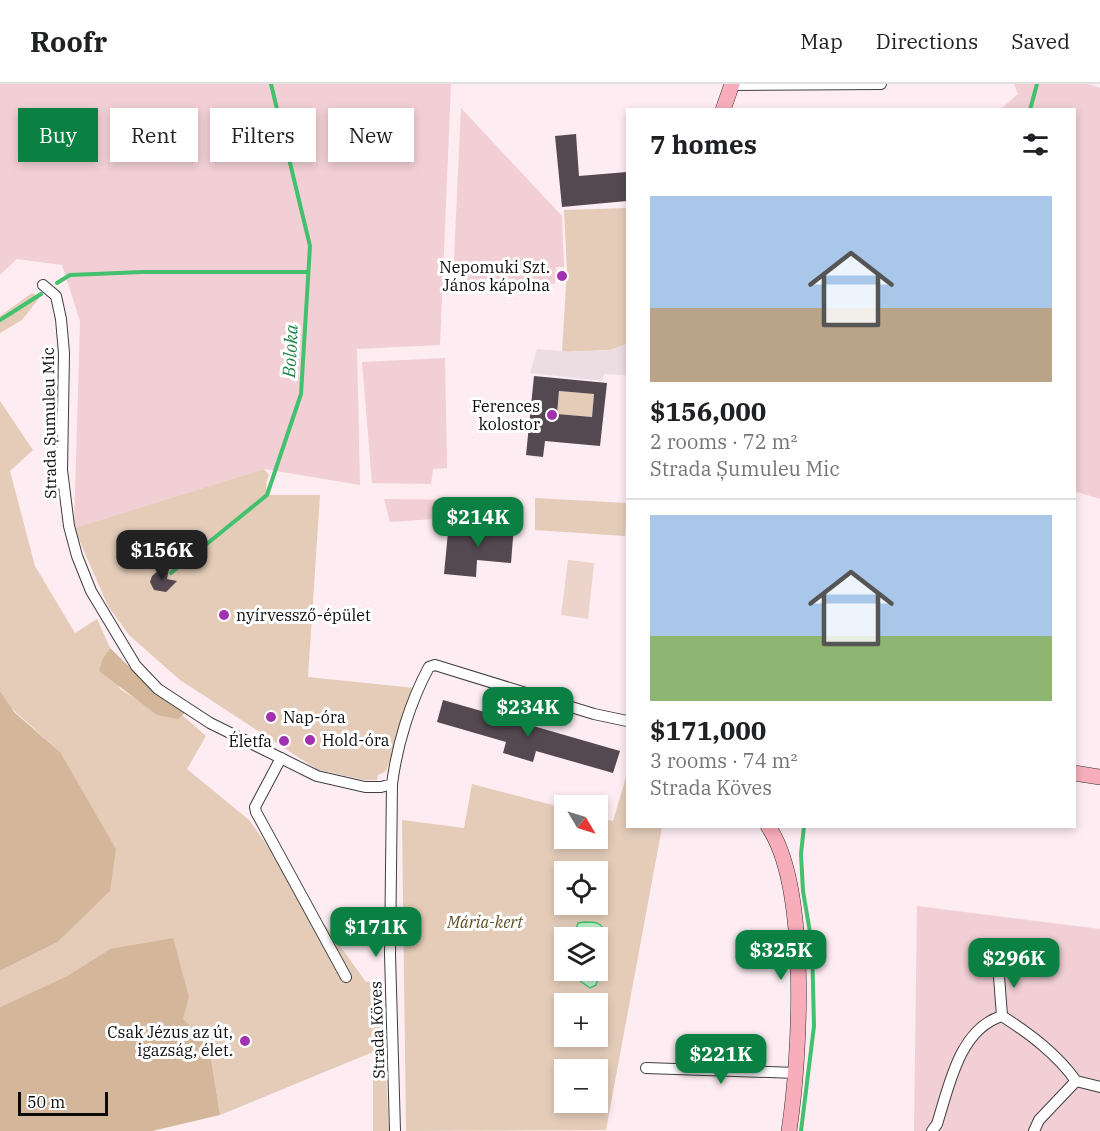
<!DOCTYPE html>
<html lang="en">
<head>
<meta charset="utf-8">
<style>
  :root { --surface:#fff; --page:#f2f2f2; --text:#202124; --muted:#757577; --line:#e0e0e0; --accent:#0b8043 }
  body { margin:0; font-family:"IBM Plex Serif",serif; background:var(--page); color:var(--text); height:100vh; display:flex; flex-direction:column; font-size:22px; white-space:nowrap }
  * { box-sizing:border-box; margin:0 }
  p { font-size:20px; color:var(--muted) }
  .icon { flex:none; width:33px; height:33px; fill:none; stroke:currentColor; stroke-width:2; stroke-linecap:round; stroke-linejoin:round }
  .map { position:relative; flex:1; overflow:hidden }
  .side { position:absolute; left:626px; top:24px; width:450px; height:720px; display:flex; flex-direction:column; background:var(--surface); border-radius:0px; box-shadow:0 3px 9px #0003 }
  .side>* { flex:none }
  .banner { position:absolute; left:18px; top:24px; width:518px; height:54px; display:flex; gap:12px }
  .needle { width:39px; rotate:128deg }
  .tools { position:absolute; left:554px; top:711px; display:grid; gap:12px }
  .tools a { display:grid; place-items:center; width:54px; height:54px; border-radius:0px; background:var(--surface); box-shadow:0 3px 9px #0003; font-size:30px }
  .scale { position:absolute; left:18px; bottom:15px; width:90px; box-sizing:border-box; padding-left:6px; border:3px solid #0c0c0c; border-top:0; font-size:16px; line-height:21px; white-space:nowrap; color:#0c0c0c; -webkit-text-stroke:4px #fff; paint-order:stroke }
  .price { position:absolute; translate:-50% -51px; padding:0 14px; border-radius:12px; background:var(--accent); color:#fff; font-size:20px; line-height:39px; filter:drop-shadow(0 2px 3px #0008) }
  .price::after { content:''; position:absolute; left:50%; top:36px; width:18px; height:14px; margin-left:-9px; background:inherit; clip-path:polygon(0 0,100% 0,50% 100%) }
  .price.selected { background:#222; color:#fff }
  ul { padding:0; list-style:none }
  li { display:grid; align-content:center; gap:12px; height:318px; padding:0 24px }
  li+li { border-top:2px solid var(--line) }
  li span { display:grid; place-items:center; height:186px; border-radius:0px; color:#555 }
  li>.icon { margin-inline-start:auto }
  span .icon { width:108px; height:108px; fill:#fffc; stroke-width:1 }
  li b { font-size:26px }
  h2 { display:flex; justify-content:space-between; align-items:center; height:72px; padding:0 24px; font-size:26px }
  .tag { padding:0 21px; border-radius:0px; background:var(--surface); box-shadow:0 3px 9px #0003; font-size:21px; line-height:54px }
  .tag.selected { background:var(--accent); color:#fff }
  header { display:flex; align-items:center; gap:36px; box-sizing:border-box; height:84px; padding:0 30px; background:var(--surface); border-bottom:2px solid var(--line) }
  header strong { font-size:28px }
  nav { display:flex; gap:33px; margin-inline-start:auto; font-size:21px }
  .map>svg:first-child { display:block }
</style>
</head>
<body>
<header>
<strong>Roofr</strong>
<nav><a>Map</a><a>Directions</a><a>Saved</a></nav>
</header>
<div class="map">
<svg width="1100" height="1047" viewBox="0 0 1100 1047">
  <rect width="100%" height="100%" fill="#fdecf1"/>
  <g fill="#f1cfd4">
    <polygon points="0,0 451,0 440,261 357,265 360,401 264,385 74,444 80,237 62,181 17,175 0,191"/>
    <polygon points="1014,0 1088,0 1100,4 1100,415 1074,407 1074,26 1001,25 1018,10"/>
    <polygon points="461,24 562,132 564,183 556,183 555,200 453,196"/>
    <polygon points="445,274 447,384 433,385 431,400 372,399 362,278"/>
    <polygon points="384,415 472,416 471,430 460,439 434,435 390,438"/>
    <polygon points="917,822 1100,845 1100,1047 914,1047"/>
  </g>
  <g fill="#e4ccb9" fill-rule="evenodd">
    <polygon points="627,124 627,260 610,266 562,268 567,186 564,126"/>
    <polygon points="32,209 40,213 22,236 0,249 0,232"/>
    <polygon points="559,307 594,310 592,333 557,330"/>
    <polygon points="0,317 33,366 10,387 35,482 75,549 97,535 110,564 103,574 120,605 139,617 182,631 206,652 187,685 249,736 366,898 381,897 389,1047 373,1047 373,968 220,1031 209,962 182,935 189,913 110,865 67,892 0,923 0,887 58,858 110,807 110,798 60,668 10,623 0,607"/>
    <polygon points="264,385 269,391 266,399 267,411 320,411 308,593 415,604 386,687 378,691 377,696 364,696 318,686 180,596 129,551 108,522 74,444"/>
    <polygon points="535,414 627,419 625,452 535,446"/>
    <path d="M 627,690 L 627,742 L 662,743 L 606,1046 L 406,1047 L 402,736 L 464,744 L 472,700 L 564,724 L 564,754 L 597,754 L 597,733 L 613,737 ZM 564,788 L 597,788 L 597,820 L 564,820 ZM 564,854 L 597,854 L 597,886 L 564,886 ZM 564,920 L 597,920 L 597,952 L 564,952 ZM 564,986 L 597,986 L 597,1018 L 564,1018 Z"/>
  </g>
  <g fill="#d4b79a">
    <polygon points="110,564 147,600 186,628 178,635 157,631 99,587 103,574"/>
    <polygon points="0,607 14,628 60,668 116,765 110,807 58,858 0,887"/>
    <polygon points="173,854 189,913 183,935 209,962 220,1031 152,1047 0,1047 0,923 67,892 110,865"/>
  </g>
  <polygon fill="#ecd4ca" points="568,476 594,479 588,535 561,531"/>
  <polygon fill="#ecdde2" points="627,260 627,291 604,290 602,297 530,289 537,265 571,268 610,266"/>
  <path fill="#b6f0c8" stroke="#43c16e" stroke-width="1.5" d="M 585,838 C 595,838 602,838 605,849 L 598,895 L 596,901 L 590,904 L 579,896 L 577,887 L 597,886 L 597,854 L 574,853 L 578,839 Z"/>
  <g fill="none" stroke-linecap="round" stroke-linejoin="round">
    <g stroke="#43c16e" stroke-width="4">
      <polyline points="1030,26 1037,0"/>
      <polyline points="57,199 70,191 142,188 308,188"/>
      <polyline points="0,236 41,210"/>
      <polyline points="171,489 267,411 301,310 310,162 271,0"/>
      <polyline points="801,1047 814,942 812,860 803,807 801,770 804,742"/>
    </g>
  </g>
  <g fill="#544950" fill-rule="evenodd">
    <polygon points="576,50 579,92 627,88 627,117 562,123 555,52"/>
    <path d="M 534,292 L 607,299 L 600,362 L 545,357 L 543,373 L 526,371 ZM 559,307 L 594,310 L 592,333 L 557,330 Z"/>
    <polygon points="472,438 514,441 511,479 477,476 476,493 444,490 448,448 471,450"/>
    <polygon points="169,485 167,495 177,497 166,508 154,506 150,498 152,492 158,487"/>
    <polygon points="443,616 620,667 613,689 536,667 533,678 503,669 506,658 437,638"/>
  </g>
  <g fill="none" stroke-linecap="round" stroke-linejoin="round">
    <defs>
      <g id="street">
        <polyline points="731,1 881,0"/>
        <path d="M 43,201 L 56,212 L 61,235 L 64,269 L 62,386 L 69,442 L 77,472 L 91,507 L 136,582 L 158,605 L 210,639 L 317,692 L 365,703 L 381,703 L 392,700 C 397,661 410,618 429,583 L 435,581 L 594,630 L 627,637"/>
        <polyline points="281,674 255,723 256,728 346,893"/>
        <polyline points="392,700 390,870 395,1047"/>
        <polyline points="998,879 1002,932"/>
        <polyline points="646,984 796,989"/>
        <path d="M 932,1047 L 937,1040 C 949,1003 959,945 1002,932 C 1030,950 1057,970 1076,997 L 1100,1003"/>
        <polyline points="1034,1047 1039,1036 1076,997"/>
      </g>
      <g id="secondary">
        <polyline points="723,26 732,0"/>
        <polyline points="1074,689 1100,693"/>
        <path d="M 768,742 C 810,803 800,975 789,1047"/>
      </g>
    </defs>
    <use href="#street" stroke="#3f3f3f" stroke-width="12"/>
    <use href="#secondary" stroke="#2e2e2e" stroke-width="16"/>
    <use href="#street" stroke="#fff" stroke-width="10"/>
    <use href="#secondary" stroke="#f8adba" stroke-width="15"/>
  </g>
  <g fill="#a231af" stroke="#fff" stroke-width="2">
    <circle cx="562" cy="192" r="6"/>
    <circle cx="552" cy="331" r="6"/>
    <circle cx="224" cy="531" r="6"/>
    <circle cx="271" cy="633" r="6"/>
    <circle cx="310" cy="656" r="6"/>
    <circle cx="284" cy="657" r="6"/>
    <circle cx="245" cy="957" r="6"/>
  </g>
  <g text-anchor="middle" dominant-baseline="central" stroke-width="6" stroke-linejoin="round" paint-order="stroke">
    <g font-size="16" fill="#0c0c0c" stroke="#fff" text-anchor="end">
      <text x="550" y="183">Nepomuki Szt.<tspan x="550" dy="18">János kápolna</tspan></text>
      <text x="540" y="322">Ferences<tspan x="540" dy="18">kolostor</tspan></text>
      <text x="236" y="531" text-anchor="start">nyírvessző-épület</text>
      <text x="283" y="633" text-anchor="start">Nap-óra</text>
      <text x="322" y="656" text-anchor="start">Hold-óra</text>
      <text x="272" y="657">Életfa</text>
      <text x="233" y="948">Csak Jézus az út,<tspan x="233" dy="18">igazság, élet.</tspan></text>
    </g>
    <g font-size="16" fill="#0c0c0c" stroke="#fff">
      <text transform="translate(49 339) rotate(-91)">Strada Șumuleu Mic</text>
      <text transform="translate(377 946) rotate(-92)">Strada Köves</text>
    </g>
    <g font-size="16" font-style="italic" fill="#5d4e22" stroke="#fff">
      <text x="485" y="838">Mária-kert</text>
    </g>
    <g font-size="18" font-style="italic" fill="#1f8546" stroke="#fff">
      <text transform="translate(290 267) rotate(-87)">Boloka</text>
    </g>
  </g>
</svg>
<div class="tools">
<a><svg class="needle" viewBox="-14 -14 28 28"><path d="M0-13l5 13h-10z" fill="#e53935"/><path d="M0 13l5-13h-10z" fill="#757577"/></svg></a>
<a><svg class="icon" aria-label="locate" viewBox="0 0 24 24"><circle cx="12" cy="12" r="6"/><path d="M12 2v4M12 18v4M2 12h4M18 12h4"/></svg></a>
<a><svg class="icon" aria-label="layers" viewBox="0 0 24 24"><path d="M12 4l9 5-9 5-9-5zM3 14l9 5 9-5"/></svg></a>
<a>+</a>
<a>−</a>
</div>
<div class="scale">50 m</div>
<b class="price" style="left:478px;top:464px">$214K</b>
<b class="price selected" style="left:162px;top:497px">$156K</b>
<b class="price" style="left:528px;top:654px">$234K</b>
<b class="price" style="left:376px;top:874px">$171K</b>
<b class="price" style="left:781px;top:897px">$325K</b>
<b class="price" style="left:1014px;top:905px">$296K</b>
<b class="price" style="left:721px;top:1001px">$221K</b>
<div class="banner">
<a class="tag selected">Buy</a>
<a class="tag">Rent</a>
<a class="tag">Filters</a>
<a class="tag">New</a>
</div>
<section class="side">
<h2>7 homes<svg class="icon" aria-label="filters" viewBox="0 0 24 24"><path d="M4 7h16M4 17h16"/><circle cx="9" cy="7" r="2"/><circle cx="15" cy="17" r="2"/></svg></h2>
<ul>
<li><span style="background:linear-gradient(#a9c7e8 60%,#b9a48a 0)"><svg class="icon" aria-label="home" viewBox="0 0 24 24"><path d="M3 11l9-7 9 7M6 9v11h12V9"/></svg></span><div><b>$156,000</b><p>2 rooms · 72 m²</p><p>Strada Șumuleu Mic</p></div></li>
<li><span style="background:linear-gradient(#a9c7e8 65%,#8fb573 0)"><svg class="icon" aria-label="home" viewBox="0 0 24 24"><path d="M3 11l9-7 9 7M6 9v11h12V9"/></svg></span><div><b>$171,000</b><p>3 rooms · 74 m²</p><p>Strada Köves</p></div></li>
</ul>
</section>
</div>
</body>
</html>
